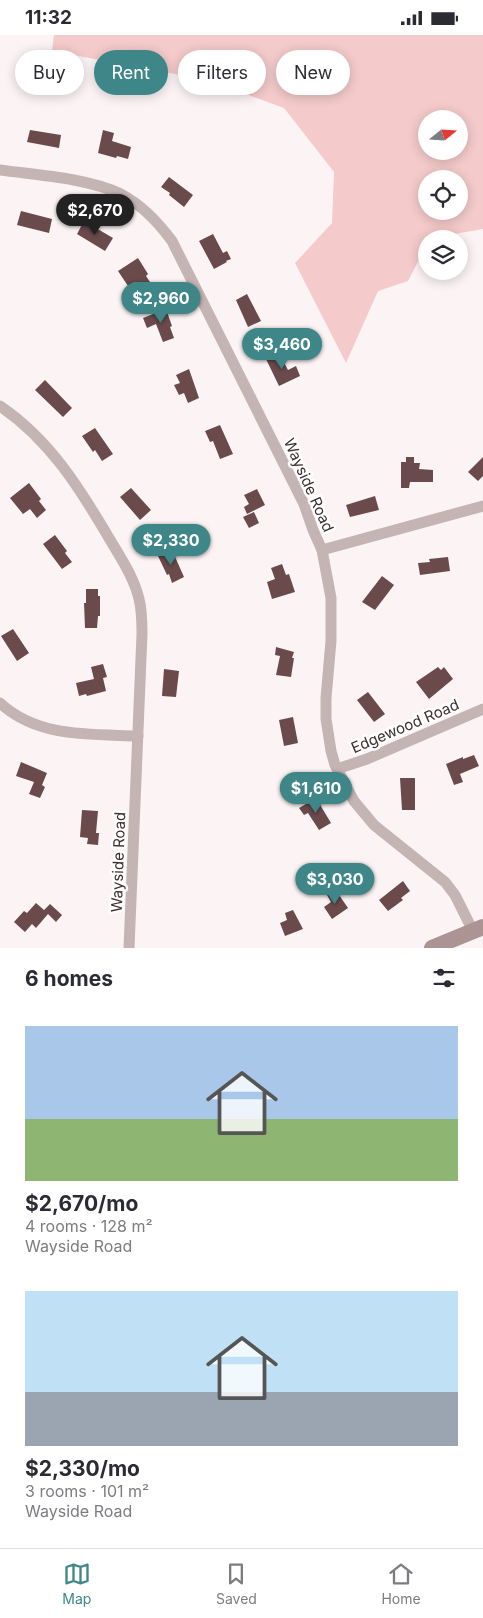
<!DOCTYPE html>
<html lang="en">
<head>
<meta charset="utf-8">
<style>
  :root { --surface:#fff; --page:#f2f2f3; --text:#2b2b33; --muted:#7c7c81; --line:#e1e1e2; --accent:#3e8688 }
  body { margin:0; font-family:Inter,sans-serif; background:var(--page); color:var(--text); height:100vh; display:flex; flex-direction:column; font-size:19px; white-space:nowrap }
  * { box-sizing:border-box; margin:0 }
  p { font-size:16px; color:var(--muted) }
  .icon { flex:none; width:28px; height:28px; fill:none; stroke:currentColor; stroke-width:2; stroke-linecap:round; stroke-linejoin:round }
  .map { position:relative; height:913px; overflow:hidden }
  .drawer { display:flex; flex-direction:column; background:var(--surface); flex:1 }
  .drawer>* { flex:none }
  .banner { position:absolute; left:15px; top:15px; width:454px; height:45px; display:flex; gap:10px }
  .needle { width:32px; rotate:72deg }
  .fabs { position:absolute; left:418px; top:75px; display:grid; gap:10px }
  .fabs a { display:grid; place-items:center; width:50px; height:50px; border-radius:50%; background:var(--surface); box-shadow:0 2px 12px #0003; font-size:25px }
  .price { position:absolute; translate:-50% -42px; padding:0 11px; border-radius:18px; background:var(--accent); color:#fff; font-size:16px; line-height:32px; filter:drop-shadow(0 1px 2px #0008) }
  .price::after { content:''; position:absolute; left:50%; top:30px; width:15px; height:11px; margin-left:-8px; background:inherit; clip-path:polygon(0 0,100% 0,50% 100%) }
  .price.on { background:#222; color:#fff }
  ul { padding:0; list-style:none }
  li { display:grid; align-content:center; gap:10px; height:265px; padding:0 25px }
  li span { display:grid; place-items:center; height:155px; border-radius:0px; color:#555 }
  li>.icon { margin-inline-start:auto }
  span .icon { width:90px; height:90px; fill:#fffc; stroke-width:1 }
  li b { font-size:21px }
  h2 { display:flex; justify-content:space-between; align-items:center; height:60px; padding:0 25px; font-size:21px }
  .pill { padding:0 18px; border-radius:22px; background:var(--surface); box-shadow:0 2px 12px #0003; font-size:18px; line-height:45px }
  .pill.on { background:var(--accent); color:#fff }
  .status { display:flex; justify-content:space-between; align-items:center; height:35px; padding:0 25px; background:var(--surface); direction:ltr }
  .status svg { height:14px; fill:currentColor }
  .dock { display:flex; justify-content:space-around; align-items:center; height:70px; border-top:1px solid var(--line); background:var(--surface); font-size:14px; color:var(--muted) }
  .dock a { display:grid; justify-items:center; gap:2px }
  .dock .on { color:var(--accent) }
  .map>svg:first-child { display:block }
</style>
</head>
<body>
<div class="status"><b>11:32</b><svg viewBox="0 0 49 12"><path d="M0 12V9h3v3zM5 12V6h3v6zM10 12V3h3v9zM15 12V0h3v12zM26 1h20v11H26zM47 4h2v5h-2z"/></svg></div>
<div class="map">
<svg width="483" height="913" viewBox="0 0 483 913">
  <rect width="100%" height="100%" fill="#fcf4f4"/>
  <path fill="#f4caca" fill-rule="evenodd" d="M 54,0 L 483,0 L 483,194 L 426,204 L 426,211 L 408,246 L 378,256 L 346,328 L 295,228 L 332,188 L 334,137 L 284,73 L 207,45 L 52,16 ZM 426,84 L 459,84 L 459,116 L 426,116 ZM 426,144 L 459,144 L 459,176 L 426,176 Z"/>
  <g fill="#6b4a4b">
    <polygon points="30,95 61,100 59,113 27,107"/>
    <polygon points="103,95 114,98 112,106 131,112 128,124 117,121 116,123 98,118"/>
    <polygon points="169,142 193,160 184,172 169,160 170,158 161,152"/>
    <polygon points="21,176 52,184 49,198 17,190"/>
    <polygon points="84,186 113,203 105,216 77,199"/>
    <polygon points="213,199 223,218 227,216 231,224 226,226 227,227 214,234 199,206"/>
    <polygon points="138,223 148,239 146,241 152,250 141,257 135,247 128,251 118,236"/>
    <polygon points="247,259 261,286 248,292 236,265"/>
    <polygon points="166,274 172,291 170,292 174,303 163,307 156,289 147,293 143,283"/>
    <polygon points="279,318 288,335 296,331 300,341 279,351 266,324"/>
    <polygon points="189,334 199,363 188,368 184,358 179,360 174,350 180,348 176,340"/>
    <polygon points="45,345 72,373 63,382 35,355"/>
    <polygon points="220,390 233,419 220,424 213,406 210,407 205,396"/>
    <polygon points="95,393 113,419 102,426 95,415 93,417 82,401"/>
    <polygon points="406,422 414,422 414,428 420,428 419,434 433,435 433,447 410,447 409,453 401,453 401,427 406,427"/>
    <polygon points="483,422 483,441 478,446 468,437"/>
    <polygon points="29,448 41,464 39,466 46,475 37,483 30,474 23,479 10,463"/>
    <polygon points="131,453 151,475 140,485 120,462"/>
    <polygon points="257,454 265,470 247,479 244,472 249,469 244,460"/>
    <polygon points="375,461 379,475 350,482 346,470"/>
    <polygon points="254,477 259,488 249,493 243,482"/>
    <polygon points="55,500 67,516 65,518 72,527 62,534 43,509"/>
    <polygon points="172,515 184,542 172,548 169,539 167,540 158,521"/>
    <polygon points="448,522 450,536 420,540 418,528 430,527 429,524"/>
    <polygon points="282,529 286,540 289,539 295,557 272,564 267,547 275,544 271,533"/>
    <polygon points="382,541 394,550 375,575 362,567"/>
    <polygon points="86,554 98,554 98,561 100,561 100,581 98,581 97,593 85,593 84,568 86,568"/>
    <polygon points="13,594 29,618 17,626 1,601"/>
    <polygon points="276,612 294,617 292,623 294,623 291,642 276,640 280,621 275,620"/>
    <polygon points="103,629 107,642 103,643 106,656 87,661 86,659 79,661 76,648 94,644 91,632"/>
    <polygon points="438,632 441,635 444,632 453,644 429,664 416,647"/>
    <polygon points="164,634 179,636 176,662 162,661"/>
    <polygon points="368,657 385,679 374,687 357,665"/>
    <polygon points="293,682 298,708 284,711 279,685"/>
    <polygon points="474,720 479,731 460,739 463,747 454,750 446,729 463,722 463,724"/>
    <polygon points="21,727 47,738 42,750 45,752 40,763 29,759 34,747 16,741"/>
    <polygon points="400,743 415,743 415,775 402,775"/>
    <polygon points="316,763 331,788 319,795 308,778 304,780 299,773"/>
    <polygon points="82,775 98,776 96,798 99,798 98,810 87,809 88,803 80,802"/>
    <polygon points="403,846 410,856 401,863 403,865 388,876 379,865"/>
    <polygon points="335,854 348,873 332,884 324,872 331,867 327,860"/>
    <polygon points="36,868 44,875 50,869 62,880 56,887 48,879 36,893 32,889 25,897 14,887 24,876 27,878"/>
    <polygon points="293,875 303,894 285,901 280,888 287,885 285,878"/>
  </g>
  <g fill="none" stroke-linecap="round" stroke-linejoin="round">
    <g stroke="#c5b4b4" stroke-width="11">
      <path d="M 0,135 C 37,140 87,143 121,159 C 142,170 158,187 172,206 L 304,469 L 313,495 L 322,515 L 331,563 L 331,606 L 326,663 L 326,684 L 331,716 L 335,730 L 354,766 L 374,790 L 445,847 L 455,860 L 473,896"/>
      <path d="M 0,371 C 49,404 79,452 109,503 C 120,522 134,542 139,564 C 142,575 142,587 142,599 L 129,913"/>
      <polyline points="322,515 483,471"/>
      <path d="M 0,668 C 38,703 90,699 138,701"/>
      <polyline points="337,734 367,724 483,674"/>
    </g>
    <polyline stroke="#ad9494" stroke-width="16" points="432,913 483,892"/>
  </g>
  <g text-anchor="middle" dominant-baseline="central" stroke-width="5" stroke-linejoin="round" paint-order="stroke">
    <g font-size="15" fill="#3d2e2e" stroke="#fff">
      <text transform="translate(309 450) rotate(66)">Wayside Road</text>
      <text transform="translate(405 691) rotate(-23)">Edgewood Road</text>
      <text transform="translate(118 827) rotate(-88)">Wayside Road</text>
    </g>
  </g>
</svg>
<div class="fabs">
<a><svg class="needle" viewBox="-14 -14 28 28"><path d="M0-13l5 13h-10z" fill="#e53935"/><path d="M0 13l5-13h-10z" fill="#7c7c81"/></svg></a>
<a><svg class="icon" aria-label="locate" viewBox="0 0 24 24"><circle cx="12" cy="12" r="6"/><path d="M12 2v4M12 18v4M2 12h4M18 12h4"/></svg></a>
<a><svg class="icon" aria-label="layers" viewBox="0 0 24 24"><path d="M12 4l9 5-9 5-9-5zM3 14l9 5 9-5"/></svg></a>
</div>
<b class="price on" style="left:95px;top:201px">$2,670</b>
<b class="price" style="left:161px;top:289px">$2,960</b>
<b class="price" style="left:282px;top:335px">$3,460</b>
<b class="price" style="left:171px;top:531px">$2,330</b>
<b class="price" style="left:316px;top:779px">$1,610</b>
<b class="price" style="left:335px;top:870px">$3,030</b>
<div class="banner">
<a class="pill">Buy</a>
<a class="pill on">Rent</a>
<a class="pill">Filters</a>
<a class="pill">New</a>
</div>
</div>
<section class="drawer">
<h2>6 homes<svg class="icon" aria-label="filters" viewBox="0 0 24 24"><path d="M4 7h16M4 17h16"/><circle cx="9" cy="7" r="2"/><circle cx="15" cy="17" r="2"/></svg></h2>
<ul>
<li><span style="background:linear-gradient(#a9c7e8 60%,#8fb573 0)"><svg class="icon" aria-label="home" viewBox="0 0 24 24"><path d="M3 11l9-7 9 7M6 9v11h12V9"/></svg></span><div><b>$2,670/mo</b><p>4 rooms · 128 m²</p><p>Wayside Road</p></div></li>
<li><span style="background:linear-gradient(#bfe0f5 65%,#9aa5b1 0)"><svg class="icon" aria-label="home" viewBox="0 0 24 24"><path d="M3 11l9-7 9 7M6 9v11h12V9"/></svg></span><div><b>$2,330/mo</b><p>3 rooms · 101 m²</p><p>Wayside Road</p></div></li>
</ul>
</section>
<nav class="dock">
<a class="on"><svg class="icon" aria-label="map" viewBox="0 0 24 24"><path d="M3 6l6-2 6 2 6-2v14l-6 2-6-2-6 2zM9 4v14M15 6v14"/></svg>Map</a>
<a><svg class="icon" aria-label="saved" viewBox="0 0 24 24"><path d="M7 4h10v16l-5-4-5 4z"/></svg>Saved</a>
<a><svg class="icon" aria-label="home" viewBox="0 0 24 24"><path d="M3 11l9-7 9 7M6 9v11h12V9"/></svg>Home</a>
</nav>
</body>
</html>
